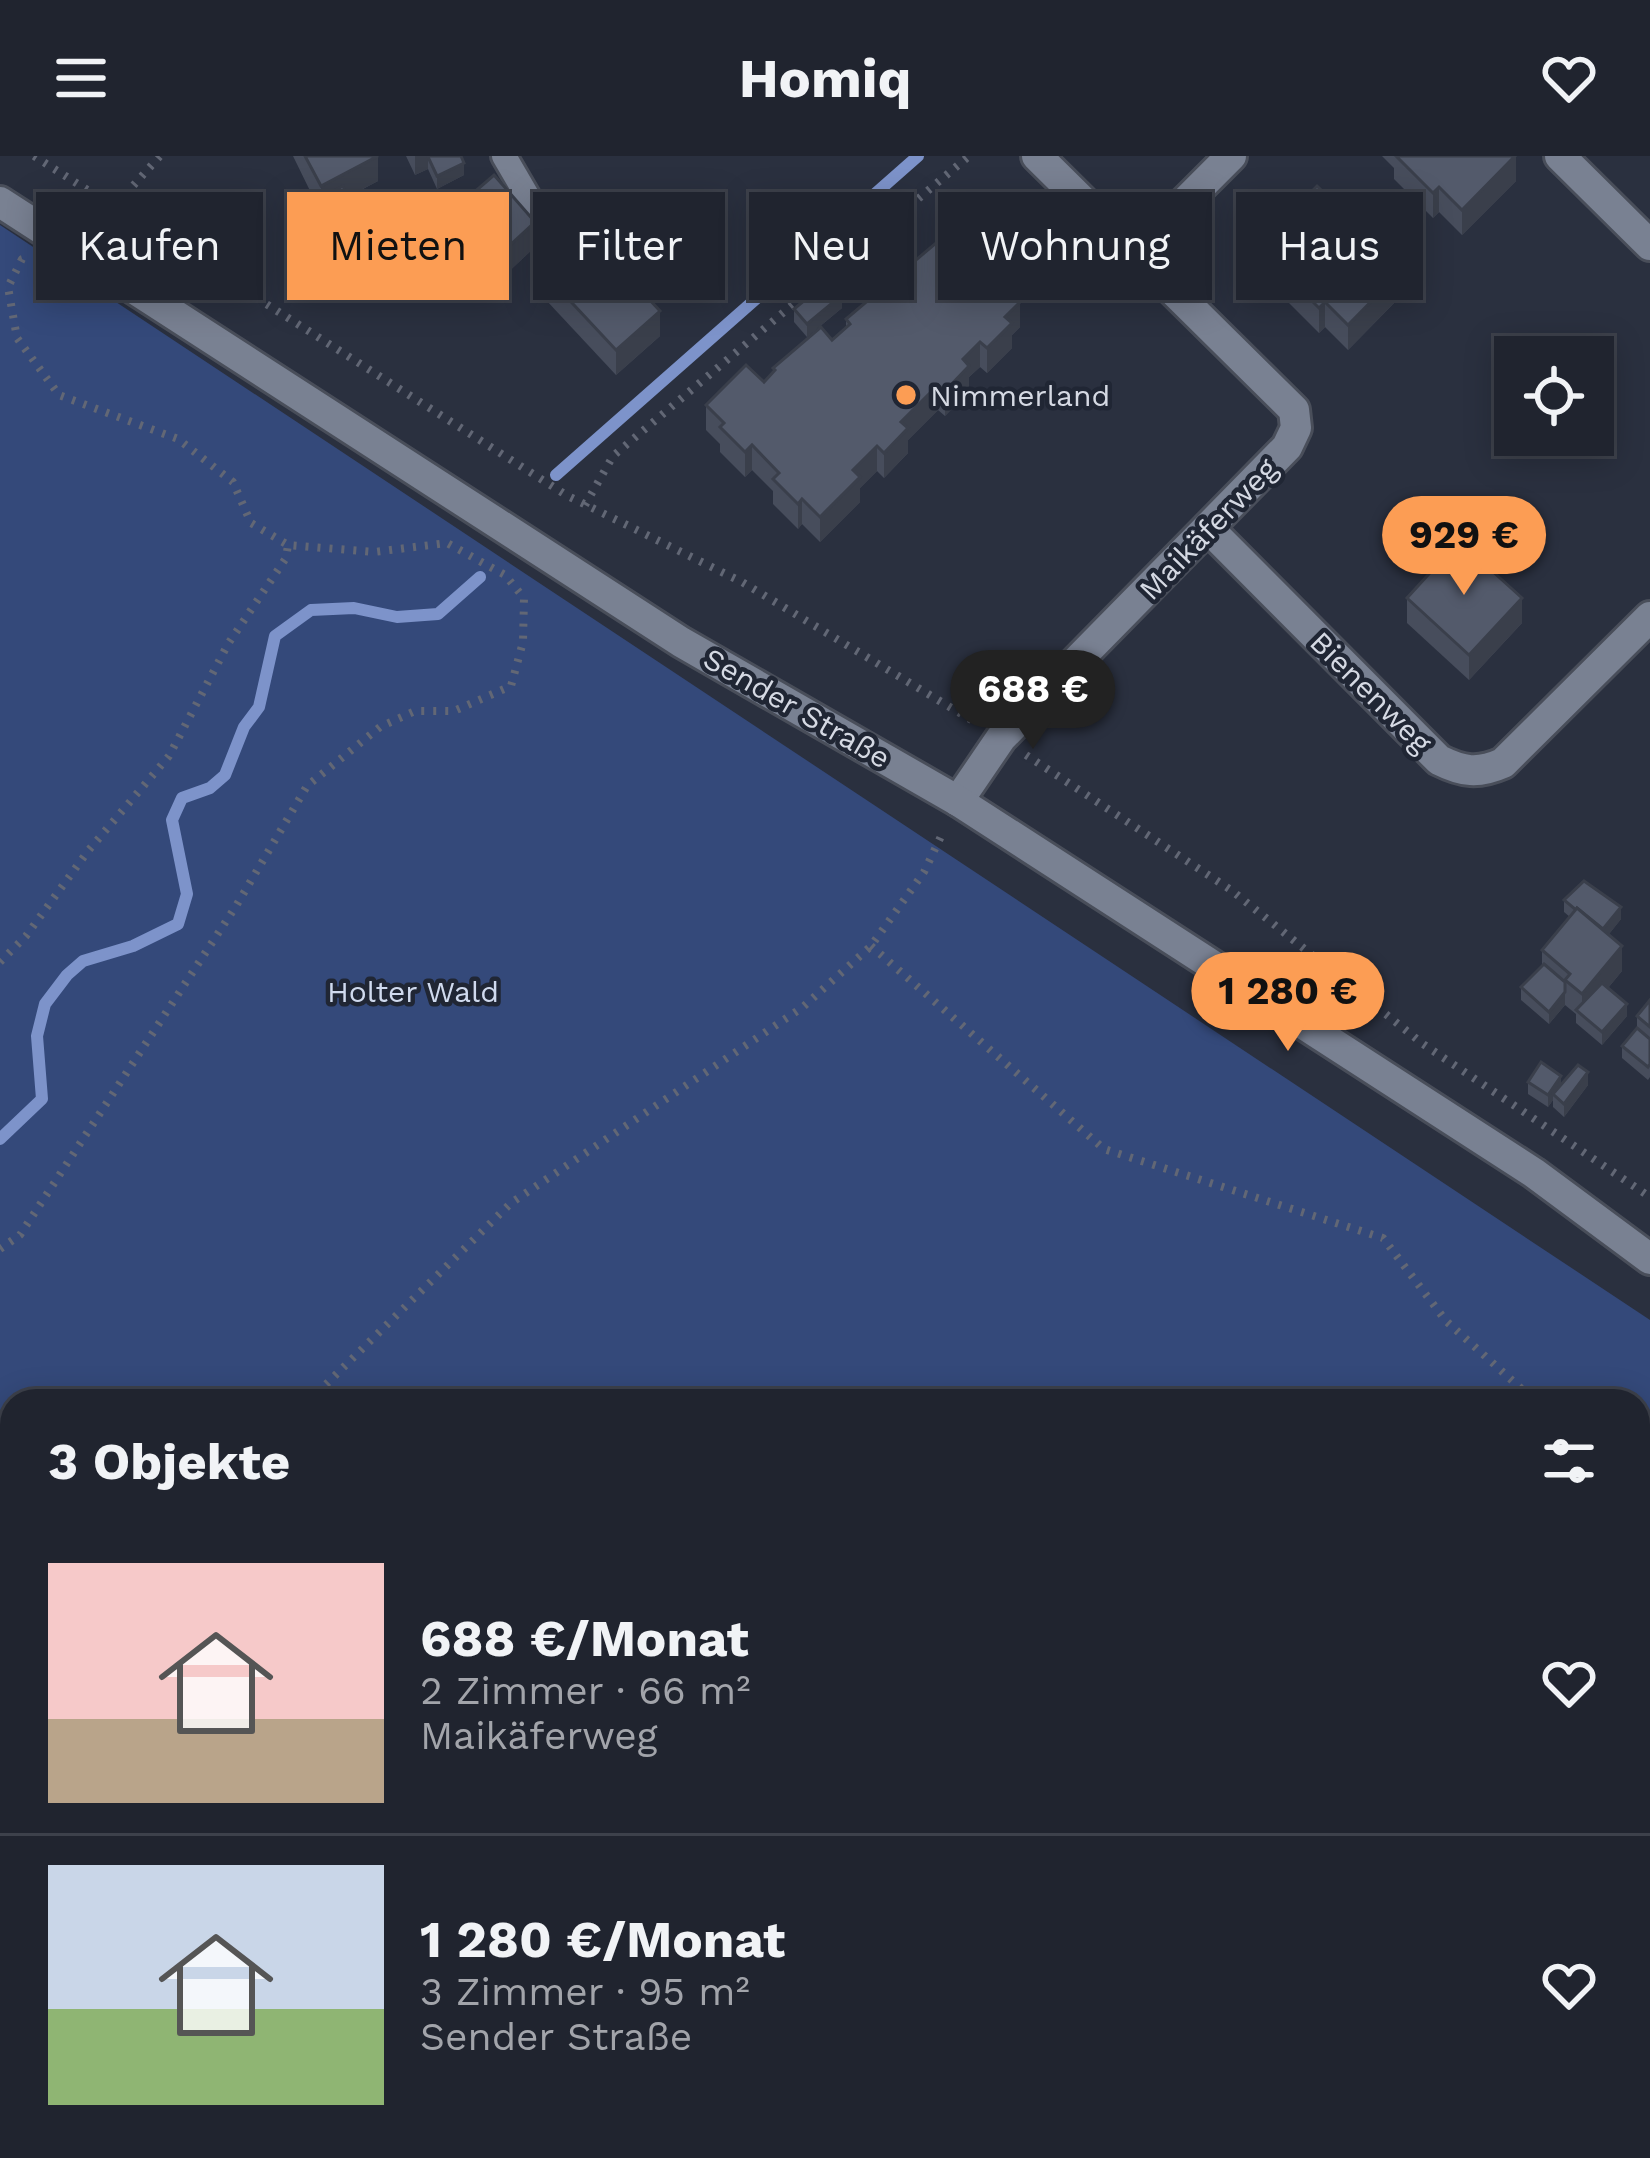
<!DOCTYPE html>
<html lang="de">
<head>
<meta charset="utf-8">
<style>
  :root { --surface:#20242f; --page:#282c37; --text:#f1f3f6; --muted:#a2a4aa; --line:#3d414b; --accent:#fc9d54 }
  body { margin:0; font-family:"Work Sans",sans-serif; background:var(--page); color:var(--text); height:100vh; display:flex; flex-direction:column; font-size:45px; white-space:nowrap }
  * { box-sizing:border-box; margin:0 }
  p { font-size:39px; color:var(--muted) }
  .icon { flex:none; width:66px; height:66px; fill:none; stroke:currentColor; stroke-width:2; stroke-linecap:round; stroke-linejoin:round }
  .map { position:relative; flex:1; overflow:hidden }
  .side { position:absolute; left:0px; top:1233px; width:1650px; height:771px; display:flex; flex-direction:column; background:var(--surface); border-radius:36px 36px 0 0; box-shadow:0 6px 30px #0003,0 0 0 3px var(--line) }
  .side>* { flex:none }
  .banner { position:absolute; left:36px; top:36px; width:1578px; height:108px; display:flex; gap:24px }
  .controls { position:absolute; left:1494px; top:180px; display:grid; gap:24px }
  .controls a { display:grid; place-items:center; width:120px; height:120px; border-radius:0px; background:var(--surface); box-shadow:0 6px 30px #0003,0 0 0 3px var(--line); font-size:60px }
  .price { position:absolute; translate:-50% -102px; padding:0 27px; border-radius:42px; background:var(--accent); color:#111; font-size:39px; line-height:78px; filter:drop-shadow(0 3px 6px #0008) }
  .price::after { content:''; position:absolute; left:50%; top:72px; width:36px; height:27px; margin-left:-18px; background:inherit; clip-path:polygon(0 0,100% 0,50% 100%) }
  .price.on { background:#222; color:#fff }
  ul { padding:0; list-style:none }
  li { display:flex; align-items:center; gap:36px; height:300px; padding:0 48px }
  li+li { border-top:3px solid var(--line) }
  li span { display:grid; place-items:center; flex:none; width:336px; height:240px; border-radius:0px; color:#555 }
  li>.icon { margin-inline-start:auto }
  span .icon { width:144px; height:144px; fill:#fffc; stroke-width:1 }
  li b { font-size:51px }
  h2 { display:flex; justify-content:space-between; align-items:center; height:144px; padding:0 48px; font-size:51px }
  .chip { padding:0 42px; border-radius:0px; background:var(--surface); box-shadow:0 6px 30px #0003,0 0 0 3px var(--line); font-size:42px; line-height:108px }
  .chip.on { background:var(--accent); color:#111 }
  header { display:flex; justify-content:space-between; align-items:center; height:156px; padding:0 48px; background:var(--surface); font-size:54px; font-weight:700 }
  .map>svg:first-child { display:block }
</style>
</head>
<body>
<header><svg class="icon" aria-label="menu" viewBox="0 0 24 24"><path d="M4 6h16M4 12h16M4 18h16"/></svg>Homiq<svg class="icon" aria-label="heart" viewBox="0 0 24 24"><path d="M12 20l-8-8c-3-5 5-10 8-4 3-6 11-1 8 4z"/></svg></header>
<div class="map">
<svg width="1650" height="2002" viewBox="0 0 1650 2002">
  <rect width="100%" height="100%" fill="#2a303f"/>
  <path fill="#34497a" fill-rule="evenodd" d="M 0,69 L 1650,1164 L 1650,2002 L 0,2002 ZM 12,1245 L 1638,1245 L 1638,1992 L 12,1992 Z"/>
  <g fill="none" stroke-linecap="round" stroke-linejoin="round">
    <g stroke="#7d93ca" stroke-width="12">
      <polyline points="556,319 918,0"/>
      <polyline points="0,983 42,943 37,880 45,848 67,819 83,805 133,790 178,768 187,738 172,664 182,642 210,632 225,619 244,571 259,551 275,480 311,454 354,452 397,461 438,458 480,421"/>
    </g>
    <defs>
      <polyline id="service" points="504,0 539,60 576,98"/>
      <g id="minor">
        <polyline points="1560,0 1650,89"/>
        <polyline points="1136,95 1231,0"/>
        <path d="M 1210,374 L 1439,604 C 1463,616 1478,618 1503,607 L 1650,461"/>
        <polyline points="958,645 1001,582 1287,291 1296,272 1294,254 1037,0"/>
      </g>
      <polyline id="secondary" points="0,46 681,486 958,645 1534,1017 1650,1103"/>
    </defs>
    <use href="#service" stroke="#494e5a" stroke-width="30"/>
    <use href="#minor" stroke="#494e5a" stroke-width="36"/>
    <use href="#secondary" stroke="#494e5a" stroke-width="36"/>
    <g stroke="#626775" stroke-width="8" stroke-dasharray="3 9" stroke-linecap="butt">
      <polyline points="34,0 566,339 742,426 973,565"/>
      <polyline points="89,69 112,53 160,0"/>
      <polyline points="977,69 994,55"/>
      <polyline points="585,349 613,300 969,0"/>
      <polyline points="1026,599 1231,734 1423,888 1650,1041"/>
      <polyline points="871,790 1104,993 1383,1082 1446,1165 1535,1245"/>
      <polyline points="0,806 26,780 88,695 169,600 228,488 286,402 288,389"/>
      <polyline points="0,1093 20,1079 236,750 307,630 380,571 415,555 454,555 511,530 523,486 524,442 505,419 447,387 374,396 288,389 251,367 233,326 178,283 59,239 17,182 8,131 22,103 29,101"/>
      <polyline points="309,1245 511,1047 803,851 871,790 924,716 944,674"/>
      <polyline points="1638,1338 1650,1349"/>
      <polyline points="0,1633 12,1639"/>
      <polyline points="1638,1930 1650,1924"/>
      <polyline points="393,1992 400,2002"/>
      <polyline points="1506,2002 1524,1992"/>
    </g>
    <use href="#service" stroke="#798192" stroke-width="24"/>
    <use href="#minor" stroke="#798192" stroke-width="30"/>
    <use href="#secondary" stroke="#798192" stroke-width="30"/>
  </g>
  <g fill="#474d5c">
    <polygon points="293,0 378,0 378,25 348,41 355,68 335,86"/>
    <polygon points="406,0 461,0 464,19 437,33 428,13 415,19"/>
    <polygon points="1382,0 1516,0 1516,25 1462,79 1439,56 1433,62 1394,23 1394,12"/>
    <polygon points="464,45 535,91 506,118 464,70"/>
    <polygon points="1263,85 1402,139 1348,194 1325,171 1319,177 1281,139 1281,128 1263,110"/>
    <polygon points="1001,111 997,114 997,123 1020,171 1012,179 1012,192 987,217 980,211 969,221 969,235 945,260 938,254 908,284 908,297 884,322 877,315 860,332 860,346 820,386 802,368 798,373 773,348 773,335 752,314 745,321 720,296 720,288 706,274 706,249 764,226 773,216 773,212 832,184 846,171 846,163"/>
    <polygon points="546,119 612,129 660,180 616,219 546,144"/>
    <polygon points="842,152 807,181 794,166 794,153"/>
    <polygon points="1407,442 1522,467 1469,524 1407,467"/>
    <polygon points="1564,744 1621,763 1609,778 1622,815 1608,832 1627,860 1602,889 1576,867 1576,858 1565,849 1549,868 1521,844 1521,831 1542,811 1542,794 1570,761 1564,756"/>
    <polygon points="1650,844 1650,921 1648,924 1622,902 1622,890 1637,872 1637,860"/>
    <polygon points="1528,926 1561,929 1588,929 1564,961 1553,951 1553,944 1548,951 1528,938"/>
  </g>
  <g fill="#3a3f4b">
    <polygon points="378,0 378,25 325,52 321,42 321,55 321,30"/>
    <polygon points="415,0 454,0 428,1 428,13 415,19"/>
    <polygon points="1516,0 1516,25 1462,79 1462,54"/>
    <polygon points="464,7 464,19 437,33 437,20"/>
    <polygon points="1439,31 1439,56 1433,62 1433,37"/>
    <polygon points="355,56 355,68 335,86 335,73"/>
    <polygon points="535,66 535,91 506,118 506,93"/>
    <polygon points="1001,86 1001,111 997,114 997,133 990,141 988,97"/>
    <polygon points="1402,114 1402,139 1348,194 1348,169"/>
    <polygon points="612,116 612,141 600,127"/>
    <polygon points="842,139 842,152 807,181 807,168"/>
    <polygon points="1020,146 1020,171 1012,179 1012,192 987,217 987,192 1005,161"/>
    <polygon points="1325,146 1325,171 1319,177 1319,152"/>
    <polygon points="660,155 660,180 616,219 616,194"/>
    <polygon points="980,186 980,211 969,221 969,235 945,260 945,235 963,203"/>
    <polygon points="938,229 938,254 908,284 908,297 884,322 884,297 901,266"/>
    <polygon points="752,289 752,314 745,321 745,296"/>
    <polygon points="877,290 877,315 860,332 860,346 820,386 820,361 853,314"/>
    <polygon points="802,343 802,368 798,373 798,348"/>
    <polygon points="1522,442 1522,467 1469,524 1469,499"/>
    <polygon points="1621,751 1621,763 1602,787 1602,774"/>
    <polygon points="1622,790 1622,815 1584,861 1582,859 1582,838"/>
    <polygon points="1565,836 1565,849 1549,868 1549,856"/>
    <polygon points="1627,848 1627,860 1602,889 1602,876"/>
    <polygon points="1588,916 1588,929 1564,961 1564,948"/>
    <polygon points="1561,920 1561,932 1553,938 1553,944 1548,951 1548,939"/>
  </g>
  <g fill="#535a6b" stroke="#3a3f4b" stroke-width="3">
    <polygon points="305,0 378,0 321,30"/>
    <polygon points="429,0 461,0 464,7 437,20 428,1"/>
    <polygon points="1396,0 1515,0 1462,54 1439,31 1433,37"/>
    <polygon points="494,19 535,66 506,93 464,45"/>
    <polygon points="343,30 355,56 335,73 321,42"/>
    <polygon points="1317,30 1402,114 1348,169 1325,146 1319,152 1281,114 1286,108 1263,85"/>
    <polygon points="974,55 1001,86 988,97 997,108 990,116 1020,146 1005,161 1012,167 987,192 980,186 963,203 969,210 945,235 938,229 901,266 908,272 884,297 877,290 853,314 860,321 820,361 802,343 798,348 773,323 779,317 752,289 745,296 720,271 724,267 706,249 746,209 764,226 775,214 773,212 821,171 832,184 850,168 846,163"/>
    <polygon points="584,85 612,116 600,127 606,134 613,128 623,138 635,128 660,155 616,194 546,119"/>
    <polygon points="619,123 629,133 623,138 613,128 608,132"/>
    <polygon points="829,124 842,139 807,168 794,153"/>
    <polygon points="1459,385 1522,442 1469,499 1407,442"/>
    <polygon points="1584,725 1621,751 1603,773 1577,752 1576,754 1564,744"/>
    <polygon points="1577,752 1622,790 1582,838 1565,824 1570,818 1542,794"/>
    <polygon points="1544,808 1565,826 1565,836 1549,856 1521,831"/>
    <polygon points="1602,827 1627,848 1602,876 1576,854"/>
    <polygon points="1650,844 1650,871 1637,860"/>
    <polygon points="1637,872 1650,883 1650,908 1648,911 1622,890"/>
    <polygon points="1541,906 1561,920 1548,939 1528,926"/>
    <polygon points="1578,909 1588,916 1564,948 1553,938"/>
  </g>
  <circle fill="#fc9d54" stroke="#202634" stroke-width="4.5" cx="906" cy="239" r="12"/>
  <g text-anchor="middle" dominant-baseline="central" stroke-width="9" stroke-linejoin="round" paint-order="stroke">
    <g font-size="30" fill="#d5d9e3" stroke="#202634" text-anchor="start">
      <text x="930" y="239">Nimmerland</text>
    </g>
    <g font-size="30" fill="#d5d9e3" stroke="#202634">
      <text transform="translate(1208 373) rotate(-46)">Maikäferweg</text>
      <text transform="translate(1371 536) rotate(45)">Bienenweg</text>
      <text transform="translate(797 552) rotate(30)">Sender Straße</text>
    </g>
    <g font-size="30" fill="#d0daee" stroke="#202634">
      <text x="413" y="835">Holter Wald</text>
    </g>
  </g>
</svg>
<div class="controls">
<a><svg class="icon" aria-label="locate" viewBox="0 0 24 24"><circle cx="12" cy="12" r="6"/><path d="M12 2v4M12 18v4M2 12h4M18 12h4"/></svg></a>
</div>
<b class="price" style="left:1464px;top:442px">929 €</b>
<b class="price on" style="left:1033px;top:596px">688 €</b>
<b class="price" style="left:1288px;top:898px">1 280 €</b>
<div class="banner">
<a class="chip">Kaufen</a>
<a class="chip on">Mieten</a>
<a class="chip">Filter</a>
<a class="chip">Neu</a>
<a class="chip">Wohnung</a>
<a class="chip">Haus</a>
</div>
<section class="side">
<h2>3 Objekte<svg class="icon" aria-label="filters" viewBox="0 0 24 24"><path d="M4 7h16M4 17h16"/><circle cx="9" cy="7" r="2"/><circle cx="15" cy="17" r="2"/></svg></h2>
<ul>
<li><span style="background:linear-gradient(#f6c9c9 65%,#b9a48a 0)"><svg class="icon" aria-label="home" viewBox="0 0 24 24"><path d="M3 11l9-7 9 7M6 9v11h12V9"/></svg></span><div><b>688 €/Monat</b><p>2 Zimmer · 66 m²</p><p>Maikäferweg</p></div><svg class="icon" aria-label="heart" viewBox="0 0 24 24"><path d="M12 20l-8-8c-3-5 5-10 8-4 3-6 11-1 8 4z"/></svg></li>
<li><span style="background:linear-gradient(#c9d6e8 60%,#8fb573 0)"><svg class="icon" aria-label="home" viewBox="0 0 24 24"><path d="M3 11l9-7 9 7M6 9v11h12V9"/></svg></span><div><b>1 280 €/Monat</b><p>3 Zimmer · 95 m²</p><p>Sender Straße</p></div><svg class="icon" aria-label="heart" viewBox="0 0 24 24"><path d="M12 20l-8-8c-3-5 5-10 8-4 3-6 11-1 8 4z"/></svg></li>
</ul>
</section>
</div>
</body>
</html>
